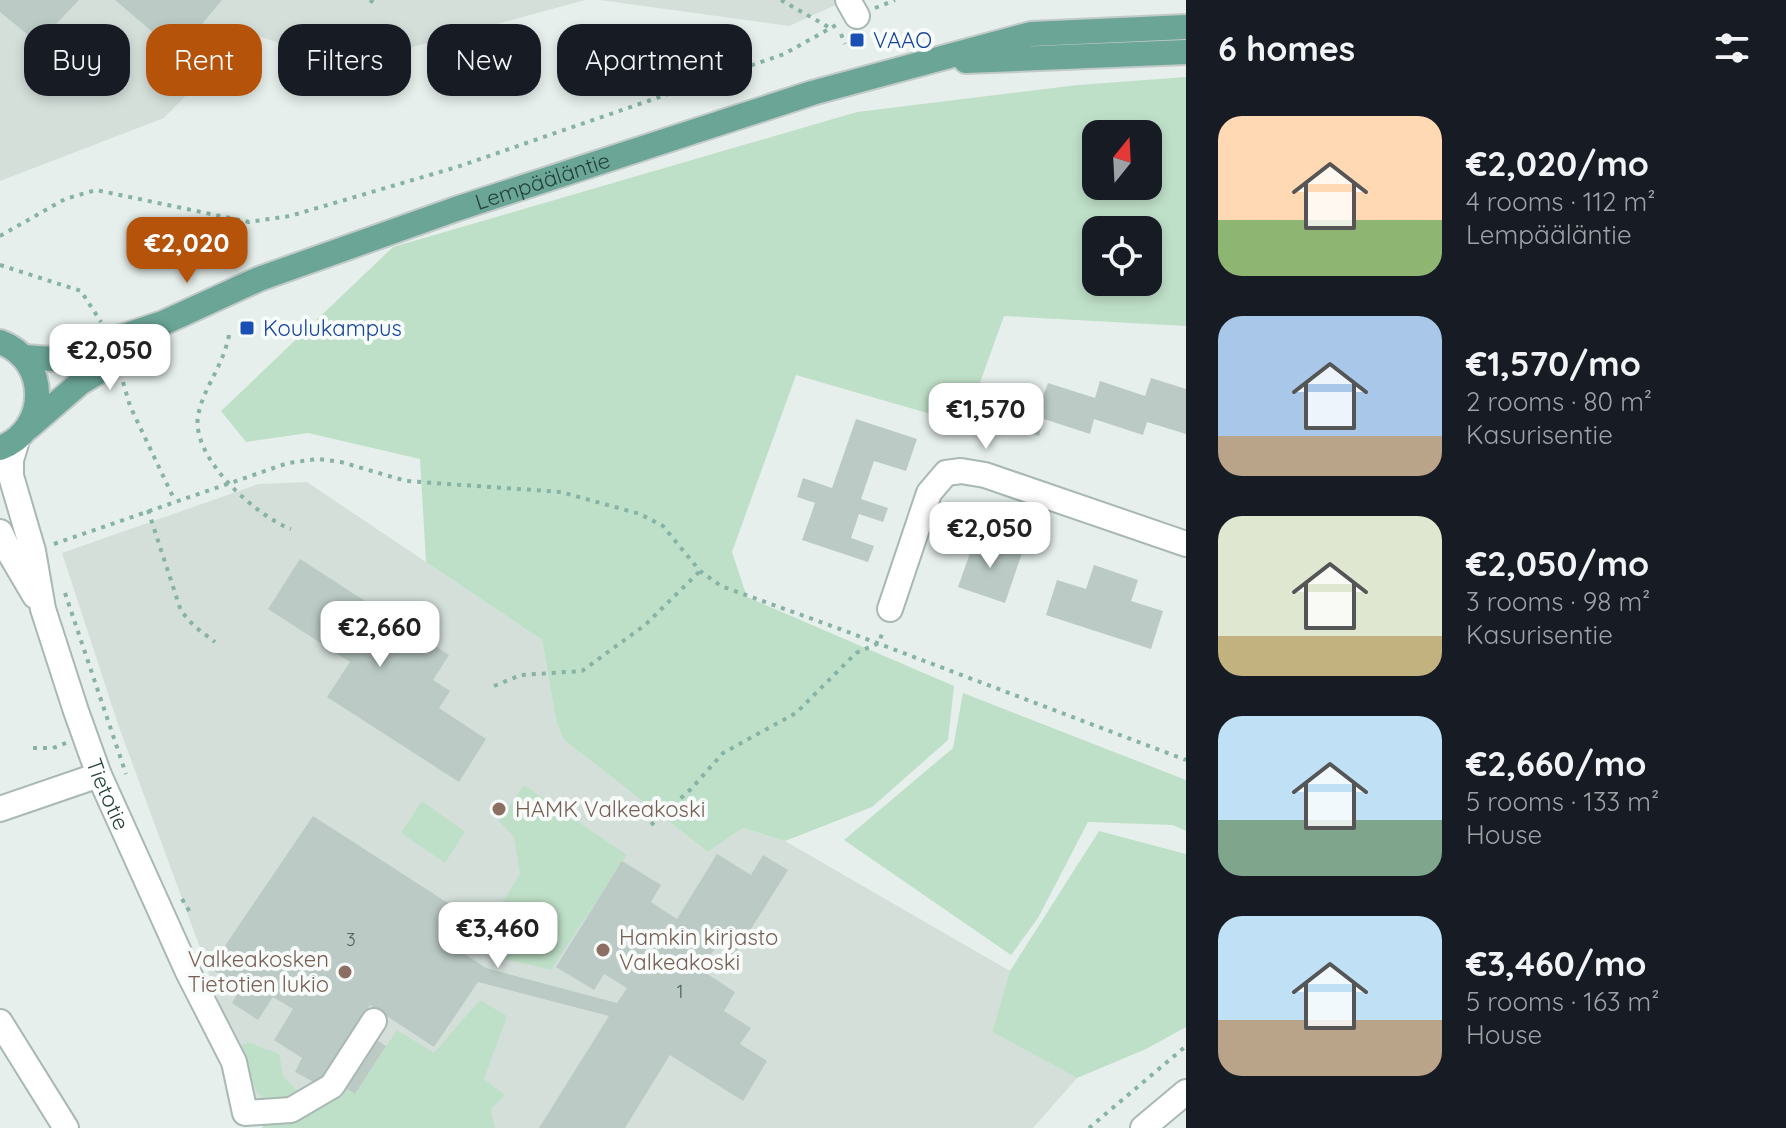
<!DOCTYPE html>
<html lang="en">
<head>
<meta charset="utf-8">
<style>
  :root { --surface:#171b24; --page:#242831; --text:#f1f3f6; --muted:#9ea1a6; --accent:#b45309 }
  body { margin:0; font-family:Quicksand,sans-serif; background:var(--page); color:var(--text); height:100vh; display:flex; flex-direction:column; font-size:30px; white-space:nowrap }
  * { box-sizing:border-box; margin:0 }
  p { font-size:26px; color:var(--muted) }
  .icon { flex:none; width:44px; height:44px; fill:none; stroke:currentColor; stroke-width:2; stroke-linecap:round; stroke-linejoin:round }
  .map { position:relative; flex:1; overflow:hidden }
  .sheet { display:flex; flex-direction:column; background:var(--surface); width:600px }
  .sheet>* { flex:none }
  .top-card { position:absolute; left:24px; top:24px; width:760px; height:72px; display:flex; gap:16px }
  .needle { width:52px; rotate:18deg }
  .buttons { position:absolute; left:1082px; top:120px; display:grid; gap:16px }
  .buttons a { display:grid; place-items:center; width:80px; height:80px; border-radius:16px; background:var(--surface); box-shadow:0 4px 12px #0003; font-size:40px }
  .price { position:absolute; translate:-50% -68px; padding:0 18px; border-radius:16px; background:#fff; color:#222; font-size:26px; line-height:52px; filter:drop-shadow(0 2px 4px #0008) }
  .price::after { content:''; position:absolute; left:50%; top:48px; width:24px; height:18px; margin-left:-12px; background:inherit; clip-path:polygon(0 0,100% 0,50% 100%) }
  .price.on { background:var(--accent); color:#fff }
  ul { padding:0; list-style:none }
  li { display:flex; align-items:center; gap:24px; height:200px; padding:0 32px }
  li span { display:grid; place-items:center; flex:none; width:224px; height:160px; border-radius:24px; color:#555 }
  li>.icon { margin-inline-start:auto }
  span .icon { width:96px; height:96px; fill:#fffc; stroke-width:1 }
  li b { font-size:34px }
  h2 { display:flex; justify-content:space-between; align-items:center; height:96px; padding:0 32px; font-size:34px }
  .pill { padding:0 28px; border-radius:24px; background:var(--surface); box-shadow:0 4px 12px #0003; font-size:28px; line-height:72px }
  .pill.on { background:var(--accent); color:#fff }
  main { display:flex; flex:1; min-height:0 }
  .map>svg:first-child { display:block }
</style>
</head>
<body>
<main>
<div class="map">
<svg width="1186" height="1128" viewBox="0 0 1186 1128">
  <rect width="100%" height="100%" fill="#e6efeb"/>
  <g fill="#d4dfda">
    <polygon points="0,0 585,0 343,66 248,32 164,118 0,181"/>
    <polygon points="600,0 847,0 789,26"/>
    <polygon points="307,482 542,640 556,721 564,740 708,852 743,828 785,841 1010,971 992,1032 1077,1078 1033,1128 268,1128 259,1119 199,945 119,727 62,553 259,484"/>
  </g>
  <g fill="#bfe0c8" fill-rule="evenodd">
    <path d="M 1186,77 L 1186,326 L 1004,316 L 965,424 L 796,375 L 732,552 L 747,597 L 954,686 L 948,740 L 872,807 L 785,841 L 743,828 L 708,852 L 564,740 L 556,721 L 542,640 L 426,562 L 420,459 L 308,433 L 246,442 L 221,411 L 393,247 L 857,112 L 1078,85 ZM 1096,134 L 1148,134 L 1148,186 L 1096,186 ZM 1096,230 L 1148,230 L 1148,282 L 1096,282 Z"/>
    <polygon points="963,693 1186,780 1186,831 1173,825 1088,822 1038,918 1011,955 844,840 953,748"/>
    <polygon points="524,785 627,855 551,970 501,958 480,937 520,874 514,837 499,821"/>
    <polygon points="422,801 465,832 445,863 401,833"/>
    <polygon points="1099,831 1186,854 1186,1027 1146,1049 1077,1078 992,1032 1010,971"/>
    <polygon points="480,1000 507,1016 484,1079 505,1095 491,1109 495,1128 262,1128 266,1123 308,1115 341,1085 355,1094 397,1030 434,1053"/>
    <polygon points="248,1042 279,1054 283,1076 301,1095 287,1102 267,1102 256,1091 242,1045"/>
  </g>
  <g fill="#bbcac4">
    <polygon points="0,0 79,0 38,43 0,12"/>
    <polygon points="115,0 222,0 203,23 208,32 182,57"/>
    <polygon points="1151,378 1186,389 1186,434 1147,422 1143,435 1094,419 1090,434 1044,419 1039,436 993,421 1004,386 1042,399 1048,383 1095,398 1100,381 1145,396"/>
    <polygon points="856,419 917,439 906,471 874,461 861,499 888,508 883,522 859,514 851,538 874,546 868,562 802,540 815,503 797,497 803,478 832,488"/>
    <polygon points="976,536 1022,553 1005,603 958,587"/>
    <polygon points="300,559 449,655 433,680 450,691 439,708 486,739 459,782 327,697 350,662 268,609"/>
    <polygon points="1094,565 1138,580 1131,601 1163,611 1151,649 1046,615 1057,580 1086,589"/>
    <polygon points="313,816 482,925 463,953 486,968 617,1003 627,988 604,974 594,990 556,967 622,861 661,885 651,902 677,919 717,854 751,875 763,855 788,870 734,956 717,945 701,970 735,992 724,1011 751,1028 740,1044 767,1061 743,1101 670,1055 625,1128 539,1128 609,1016 478,982 434,1047 370,1005 321,1086 295,1072 302,1058 274,1040 293,1009 273,997 258,1020 232,1003 241,988 210,968"/>
    <polygon points="372,1037 386,1046 355,1094 341,1085"/>
  </g>
  <g fill="none" stroke-linecap="round" stroke-linejoin="round">
    <defs>
      <g id="minor">
        <polyline points="848,0 857,16"/>
        <path id="s1" d="M 17,440 L 11,460 L 11,476 L 33,551 L 43,609 L 76,711 L 99,775 L 188,972 L 234,1062 L 245,1113 L 291,1110 L 332,1086 L 374,1021"/>
        <polyline points="0,532 12,557 35,596"/>
        <polyline points="890,609 929,493 946,473 961,471 985,475 1186,544"/>
        <polyline points="0,809 99,775"/>
        <polyline points="0,1022 66,1128"/>
        <polyline points="1143,1128 1186,1092"/>
      </g>
      <g id="major">
        <polyline points="966,61 1186,52"/>
        <path d="M 0,342 C 50,360 49,430 0,448"/>
        <path id="s2" d="M 24,357 L 67,360 L 86,355 L 118,338 L 163,323 L 259,279 L 456,209 L 812,93 L 1031,34 L 1186,27"/>
        <polyline points="28,428 80,383 126,355 155,330"/>
      </g>
    </defs>
    <use href="#minor" stroke="#a8b8b2" stroke-width="28"/>
    <use href="#major" stroke="#c2cac8" stroke-width="28"/>
    <g stroke="#86b3a5" stroke-width="4" stroke-dasharray="4 6" stroke-linecap="butt">
      <polyline points="370,0 375,4"/>
      <polyline points="781,0 830,28"/>
      <polyline points="875,8 895,0"/>
      <polyline points="841,34 845,44"/>
      <polyline points="0,236 65,199 96,190 249,222 290,216 457,167 784,54 838,24"/>
      <polyline points="0,265 81,291 101,322"/>
      <path d="M 229,335 C 223,367 203,388 198,416 C 191,458 256,516 291,529"/>
      <polyline points="123,382 130,406 175,501"/>
      <polyline points="148,510 181,611 194,626 215,642"/>
      <polyline points="54,544 288,463 318,459 341,462 406,481 561,492 640,514 663,526 700,571 721,586 840,629 1186,760"/>
      <polyline points="65,593 126,774"/>
      <polyline points="494,686 521,675 582,671 645,625 700,571"/>
      <polyline points="33,748 53,748 66,743"/>
      <polyline points="651,825 691,789 723,753 796,713 856,653 879,643 883,630"/>
      <polyline points="182,899 191,914"/>
      <polyline points="1089,1128 1186,1046"/>
    </g>
    <use href="#minor" stroke="#fff" stroke-width="24"/>
    <use href="#major" stroke="#6aa596" stroke-width="24"/>
  </g>
  <g fill="#1a4fb4" stroke="#f7fbf9" stroke-width="3">
    <rect x="849" y="32" width="16" height="16" rx="4"/>
    <rect x="239" y="320" width="16" height="16" rx="4"/>
  </g>
  <g fill="#8d6e63" stroke="#f7fbf9" stroke-width="3">
    <circle cx="499" cy="809" r="8"/>
    <circle cx="603" cy="950" r="8"/>
    <circle cx="345" cy="972" r="8"/>
  </g>
  <g text-anchor="middle" dominant-baseline="central" stroke-width="8" stroke-linejoin="round" paint-order="stroke">
    <g font-size="18" fill="#4a645c">
      <text x="351" y="939">3</text>
      <text x="680" y="991">1</text>
    </g>
    <g font-size="22" fill="#164399" stroke="#f7fbf9" text-anchor="start">
      <text x="873" y="40">VAAO</text>
      <text x="263" y="328">Koulukampus</text>
    </g>
    <g font-size="22" fill="#24423a" stroke="#f7fbf9">
      <text stroke="none"><textPath href="#s2" startOffset="552">Lempääläntie</textPath></text>
      <text stroke="none"><textPath href="#s1" startOffset="370">Tietotie</textPath></text>
    </g>
    <g font-size="22" fill="#785e54" stroke="#f7fbf9" text-anchor="start">
      <text x="515" y="809">HAMK Valkeakoski</text>
      <text x="619" y="937">Hamkin kirjasto<tspan x="619" dy="25">Valkeakoski</tspan></text>
      <text x="329" y="959" text-anchor="end">Valkeakosken<tspan x="329" dy="25">Tietotien lukio</tspan></text>
    </g>
  </g>
</svg>
<div class="buttons">
<a><svg class="needle" viewBox="-14 -14 28 28"><path d="M0-13l5 13h-10z" fill="#e53935"/><path d="M0 13l5-13h-10z" fill="#9ea1a6"/></svg></a>
<a><svg class="icon" aria-label="locate" viewBox="0 0 24 24"><circle cx="12" cy="12" r="6"/><path d="M12 2v4M12 18v4M2 12h4M18 12h4"/></svg></a>
</div>
<b class="price on" style="left:187px;top:285px">€2,020</b>
<b class="price" style="left:110px;top:392px">€2,050</b>
<b class="price" style="left:986px;top:451px">€1,570</b>
<b class="price" style="left:990px;top:570px">€2,050</b>
<b class="price" style="left:380px;top:669px">€2,660</b>
<b class="price" style="left:498px;top:970px">€3,460</b>
<div class="top-card">
<a class="pill">Buy</a>
<a class="pill on">Rent</a>
<a class="pill">Filters</a>
<a class="pill">New</a>
<a class="pill">Apartment</a>
</div>
</div>
<section class="sheet">
<h2>6 homes<svg class="icon" aria-label="filters" viewBox="0 0 24 24"><path d="M4 7h16M4 17h16"/><circle cx="9" cy="7" r="2"/><circle cx="15" cy="17" r="2"/></svg></h2>
<ul>
<li><span style="background:linear-gradient(#ffd9b3 65%,#8fb573 0)"><svg class="icon" aria-label="home" viewBox="0 0 24 24"><path d="M3 11l9-7 9 7M6 9v11h12V9"/></svg></span><div><b>€2,020/mo</b><p>4 rooms · 112 m²</p><p>Lempääläntie</p></div></li>
<li><span style="background:linear-gradient(#a9c7e8 75%,#b9a48a 0)"><svg class="icon" aria-label="home" viewBox="0 0 24 24"><path d="M3 11l9-7 9 7M6 9v11h12V9"/></svg></span><div><b>€1,570/mo</b><p>2 rooms · 80 m²</p><p>Kasurisentie</p></div></li>
<li><span style="background:linear-gradient(#dfe7d0 75%,#c2b280 0)"><svg class="icon" aria-label="home" viewBox="0 0 24 24"><path d="M3 11l9-7 9 7M6 9v11h12V9"/></svg></span><div><b>€2,050/mo</b><p>3 rooms · 98 m²</p><p>Kasurisentie</p></div></li>
<li><span style="background:linear-gradient(#bfe0f5 65%,#7fa58c 0)"><svg class="icon" aria-label="home" viewBox="0 0 24 24"><path d="M3 11l9-7 9 7M6 9v11h12V9"/></svg></span><div><b>€2,660/mo</b><p>5 rooms · 133 m²</p><p>House</p></div></li>
<li><span style="background:linear-gradient(#bfe0f5 65%,#b9a48a 0)"><svg class="icon" aria-label="home" viewBox="0 0 24 24"><path d="M3 11l9-7 9 7M6 9v11h12V9"/></svg></span><div><b>€3,460/mo</b><p>5 rooms · 163 m²</p><p>House</p></div></li>
</ul>
</section>
</main>
</body>
</html>
